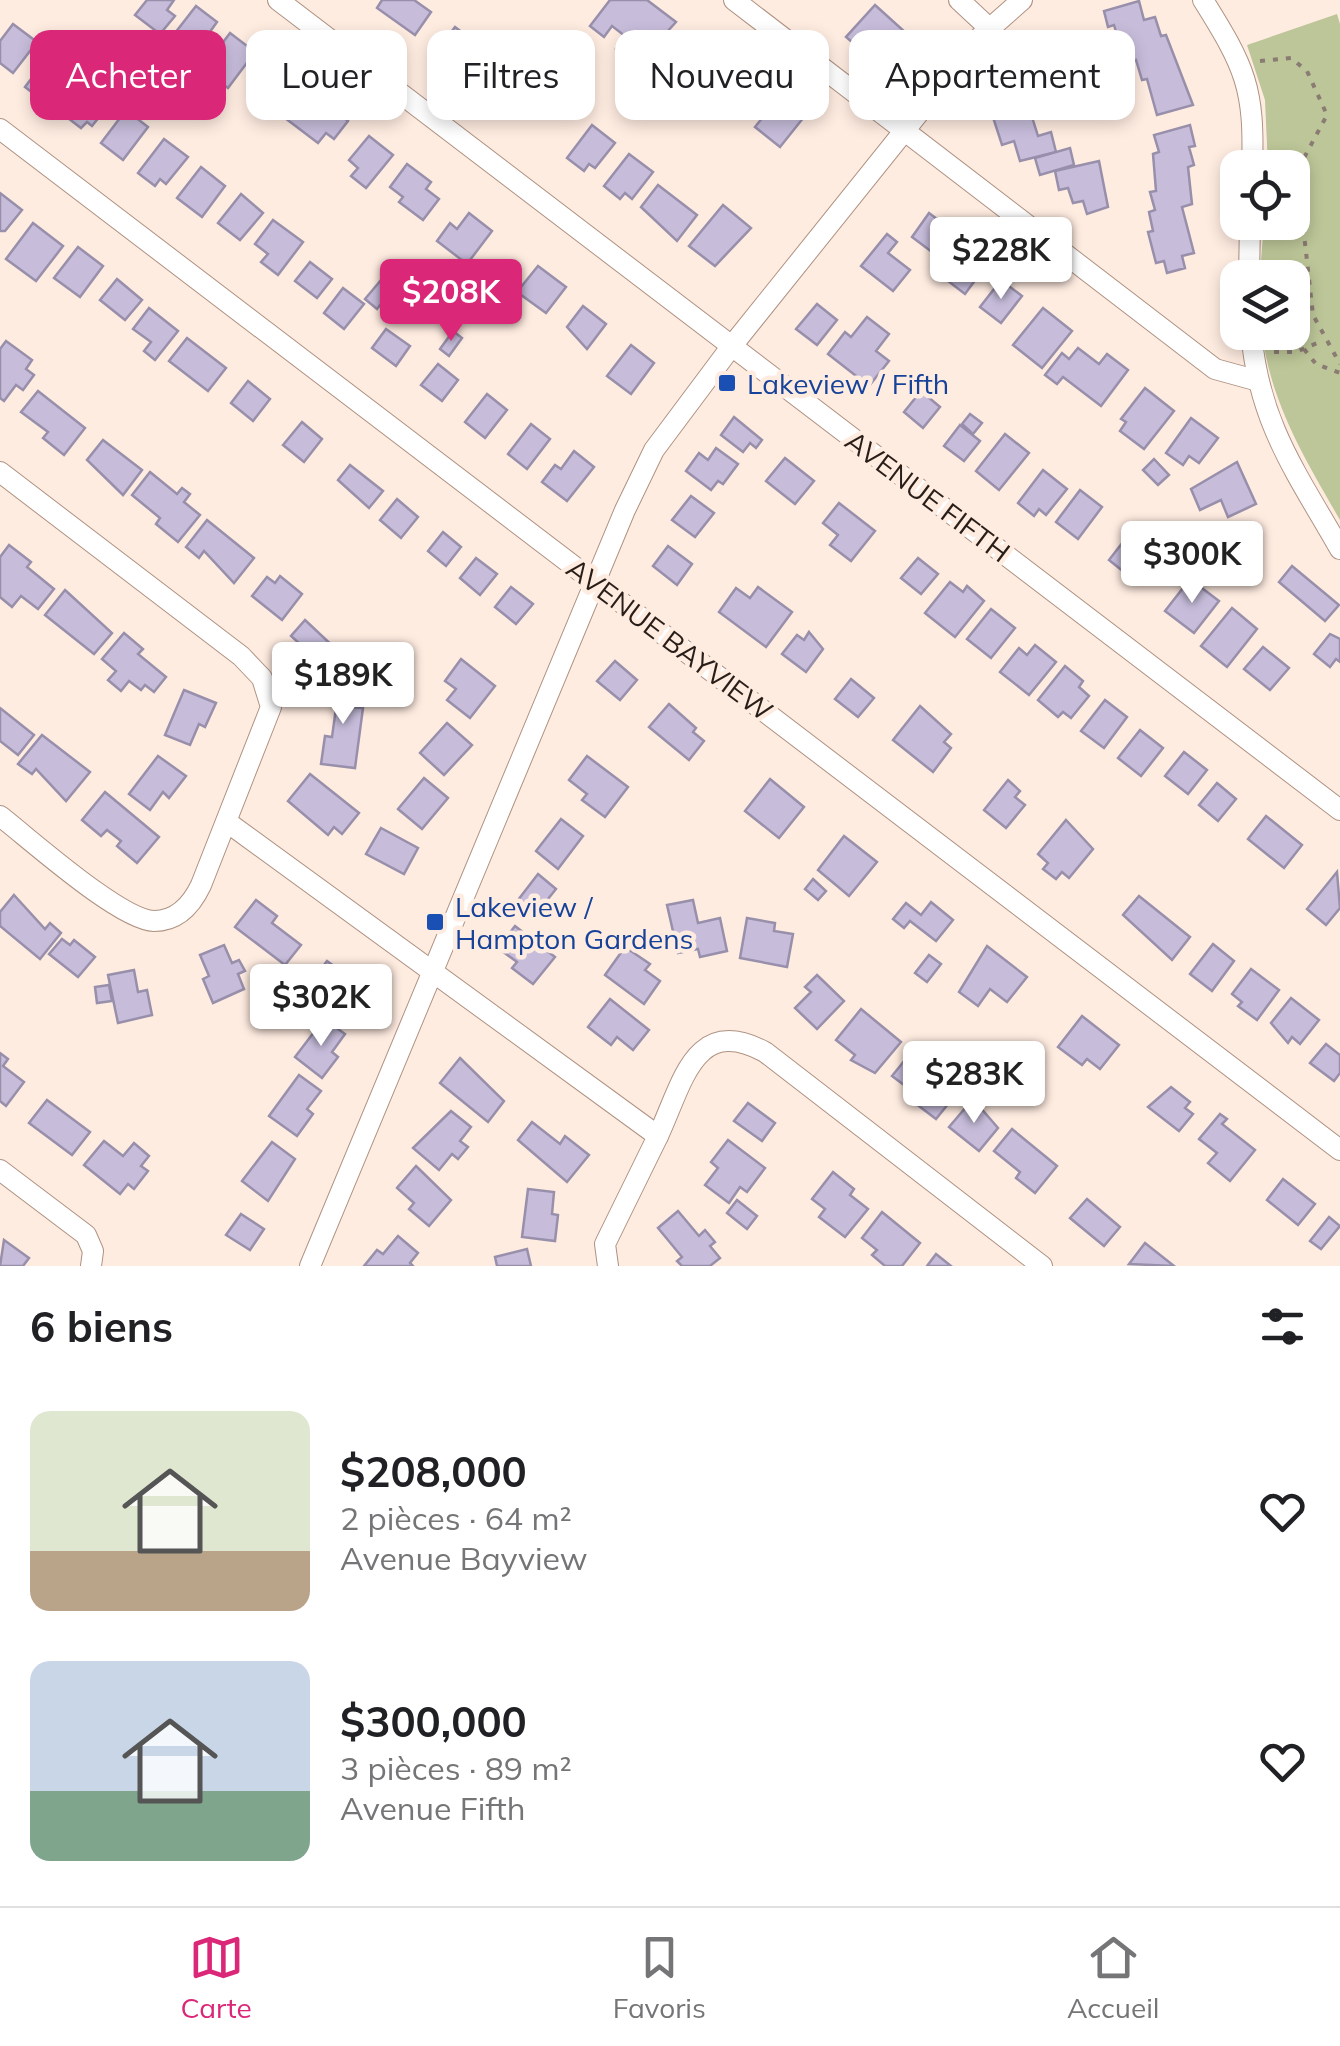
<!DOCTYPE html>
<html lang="fr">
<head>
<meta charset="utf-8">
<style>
  :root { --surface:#fff; --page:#f6f6f6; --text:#202124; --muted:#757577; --line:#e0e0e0; --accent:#db2777 }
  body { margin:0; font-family:Mulish,sans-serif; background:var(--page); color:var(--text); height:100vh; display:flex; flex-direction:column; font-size:38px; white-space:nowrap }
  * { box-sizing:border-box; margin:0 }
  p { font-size:32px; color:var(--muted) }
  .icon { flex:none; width:55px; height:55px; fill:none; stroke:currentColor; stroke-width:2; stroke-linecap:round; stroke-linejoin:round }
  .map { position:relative; height:1266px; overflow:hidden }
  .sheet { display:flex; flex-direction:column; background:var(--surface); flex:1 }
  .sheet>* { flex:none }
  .banner { position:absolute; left:30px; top:30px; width:1280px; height:90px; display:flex; gap:20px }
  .tools { position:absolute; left:1220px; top:150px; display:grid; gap:20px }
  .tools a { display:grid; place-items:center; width:90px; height:90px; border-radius:20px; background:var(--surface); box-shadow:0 5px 15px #0003; font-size:50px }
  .price { position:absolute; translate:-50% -85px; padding:0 22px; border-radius:10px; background:#fff; color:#222; font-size:32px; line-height:65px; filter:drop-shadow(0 2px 5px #0008) }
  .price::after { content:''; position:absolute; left:50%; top:60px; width:30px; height:22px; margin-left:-15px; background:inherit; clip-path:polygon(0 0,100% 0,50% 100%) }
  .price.current { background:var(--accent); color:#fff }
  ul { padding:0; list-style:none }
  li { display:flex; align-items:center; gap:30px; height:250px; padding:0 30px }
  li span { display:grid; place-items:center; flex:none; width:280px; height:200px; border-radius:20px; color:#555 }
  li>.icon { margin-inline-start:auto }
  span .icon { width:120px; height:120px; fill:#fffc; stroke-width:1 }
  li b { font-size:42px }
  h2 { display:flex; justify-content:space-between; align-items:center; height:120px; padding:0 30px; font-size:42px }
  .pill { padding:0 35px; border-radius:20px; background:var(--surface); box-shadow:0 5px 15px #0003; font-size:35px; line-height:90px }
  .pill.current { background:var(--accent); color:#fff }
  .dock { display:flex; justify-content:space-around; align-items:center; height:140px; border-top:2px solid var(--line); background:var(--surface); font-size:28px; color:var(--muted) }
  .dock a { display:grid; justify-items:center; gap:5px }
  .dock .current { color:var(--accent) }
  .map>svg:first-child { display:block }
</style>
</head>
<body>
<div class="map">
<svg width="1340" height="1266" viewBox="0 0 1340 1266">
  <rect width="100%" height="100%" fill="#ffece1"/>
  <path fill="#bcc698" d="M 1337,14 L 1340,24 L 1340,520 C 1305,459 1271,404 1262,333 L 1292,332 L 1292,278 L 1260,277 L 1260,273 L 1264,223 L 1292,222 L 1292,168 L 1268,167 L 1265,100 L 1247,45 Z"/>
  <g fill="#c7bddb" stroke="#988fab" stroke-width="2.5">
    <polygon points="147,0 174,0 167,10 175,16 160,34 135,15"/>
    <polygon points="382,0 414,0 431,12 415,35 377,8"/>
    <polygon points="610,0 647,0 676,22 645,56 635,48 628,58 616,49 625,36 612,26 604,37 590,26"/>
    <polygon points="1139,1 1144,20 1155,17 1161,36 1166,35 1193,105 1157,115 1147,79 1142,80 1136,60 1131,62 1125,44 1120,45 1114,25 1108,27 1104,11"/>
    <polygon points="875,5 905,32 887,53 893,57 883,69 846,37"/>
    <polygon points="196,6 217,22 197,50 175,33"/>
    <polygon points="13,24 37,42 13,73 0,63 0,41"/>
    <polygon points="455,27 493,56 477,77 439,48"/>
    <polygon points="230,33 255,52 228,88 203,69"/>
    <polygon points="703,35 729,54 705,86 679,67"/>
    <polygon points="52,51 76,69 54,99 47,94 42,100 25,87"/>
    <polygon points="1059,53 1065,72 1042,78 1048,94 1027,101 1038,136 1051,132 1056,152 1020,161 1014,141 1002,145 990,108 1009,102 1004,85 1025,78 1021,65"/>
    <polygon points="272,63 292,79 276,100 256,85"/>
    <polygon points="745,64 771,84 748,116 721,96"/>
    <polygon points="499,78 527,98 511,118 485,97"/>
    <polygon points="89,83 112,101 92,126 87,122 81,128 64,115"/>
    <polygon points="306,90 348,121 334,139 326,133 318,143 285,118"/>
    <polygon points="780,96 804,117 780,147 755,127"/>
    <polygon points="126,110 148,127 123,160 101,143"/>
    <polygon points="592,125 615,143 595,168 589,164 584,171 567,158"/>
    <polygon points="1190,125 1195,146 1189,147 1194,165 1188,167 1192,204 1182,207 1194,253 1182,256 1185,268 1167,273 1164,261 1156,263 1148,232 1153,231 1149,212 1155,210 1150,192 1156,191 1153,154 1159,152 1154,135"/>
    <polygon points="369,136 393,155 366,188 351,176 358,168 349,160"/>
    <polygon points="164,139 188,157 166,184 160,179 155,186 138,173"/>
    <polygon points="1070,148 1074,165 1040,175 1035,158"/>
    <polygon points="629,154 653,172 632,199 625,193 620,199 604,186"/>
    <polygon points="1099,161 1108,207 1087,214 1083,201 1073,203 1068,188 1059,190 1055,171"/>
    <polygon points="407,164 431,182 426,189 439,199 423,220 399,202 403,197 390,187"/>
    <polygon points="201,167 225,186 202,217 177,198"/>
    <polygon points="658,185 697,215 677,241 641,207"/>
    <polygon points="0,193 22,210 5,231 0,231"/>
    <polygon points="241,194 263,213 240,240 218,223"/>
    <polygon points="723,205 751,228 715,266 689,246"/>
    <polygon points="469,213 492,231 467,264 437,241 450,223 457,229"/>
    <polygon points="929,213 953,231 936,255 912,237"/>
    <polygon points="273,220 303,242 278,275 261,262 268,254 255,244"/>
    <polygon points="33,223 63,246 36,281 6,259"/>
    <polygon points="887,234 897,242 888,253 910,270 893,291 861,266"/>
    <polygon points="963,241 990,260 965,294 939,274"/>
    <polygon points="78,247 103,266 80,297 54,278"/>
    <polygon points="310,262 332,279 317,298 295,281"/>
    <polygon points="538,266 566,287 546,313 517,292"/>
    <polygon points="117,279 142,300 125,320 100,300"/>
    <polygon points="381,280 392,290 377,309 365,299"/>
    <polygon points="1001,280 1022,296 1001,323 980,307"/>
    <polygon points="343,288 364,304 344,329 324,313"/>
    <polygon points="817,304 837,320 817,345 796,329"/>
    <polygon points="583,306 606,324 587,349 567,327"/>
    <polygon points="149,308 178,331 155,360 144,351 151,342 133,329"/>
    <polygon points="1043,308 1072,331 1042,368 1013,345"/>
    <polygon points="867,317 889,334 876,351 889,361 869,386 828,354 845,332 851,337"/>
    <polygon points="386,329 410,346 396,366 372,348"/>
    <polygon points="453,331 462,338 449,356 440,349"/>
    <polygon points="187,338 226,368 208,391 169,361"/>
    <polygon points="6,341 32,360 26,369 34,375 23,390 16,385 4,401 0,398 0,349"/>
    <polygon points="631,345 654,363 631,394 607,376"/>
    <polygon points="1078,348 1099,364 1107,354 1128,370 1101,406 1063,377 1057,384 1045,375 1062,353 1069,359"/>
    <polygon points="438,364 458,380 442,401 421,385"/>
    <polygon points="248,381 270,399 253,421 231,403"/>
    <polygon points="1145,388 1174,411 1144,449 1120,431 1126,422 1121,419"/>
    <polygon points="38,391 85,428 64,455 43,438 48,432 21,412"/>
    <polygon points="921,391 940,407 923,428 904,412"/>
    <polygon points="487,394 507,410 485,438 465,422"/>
    <polygon points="970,414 982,423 973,434 962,424"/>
    <polygon points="734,417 762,440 756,448 750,443 743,452 721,435"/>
    <polygon points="1191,418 1218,438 1199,463 1189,456 1183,465 1166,453"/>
    <polygon points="302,422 322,439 304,462 283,445"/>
    <polygon points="531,424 550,439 527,469 508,454"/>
    <polygon points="960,425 980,441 964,461 944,446"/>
    <polygon points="1005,434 1029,453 999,490 976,471"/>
    <polygon points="103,440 142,470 123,495 87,460"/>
    <polygon points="716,448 738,464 723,484 718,481 711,490 686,471 699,453 708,460"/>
    <polygon points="574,451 594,467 567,501 542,482 555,465 561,469"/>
    <polygon points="785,458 814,481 795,504 766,481"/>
    <polygon points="1154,459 1169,475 1158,485 1143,470"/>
    <polygon points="1237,462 1256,504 1228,517 1221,500 1200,510 1191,489"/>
    <polygon points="350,465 383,491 369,508 338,480"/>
    <polygon points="1043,470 1067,489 1046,515 1039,509 1034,516 1018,503"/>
    <polygon points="150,472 177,494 182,488 190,494 184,502 200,515 178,542 156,524 160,518 132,495"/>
    <polygon points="1080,490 1102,507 1078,539 1056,522"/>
    <polygon points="691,496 714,513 695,537 672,520"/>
    <polygon points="397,499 418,517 401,538 380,520"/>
    <polygon points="839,503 875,531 851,561 830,545 838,535 823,523"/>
    <polygon points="207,520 254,558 234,583 204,551 199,558 186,547"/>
    <polygon points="443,532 461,547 446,566 428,551"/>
    <polygon points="1130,533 1155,552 1147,562 1153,567 1139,584 1109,560"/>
    <polygon points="9,545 31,562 27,567 54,589 38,609 21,596 12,607 0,597 0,557"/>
    <polygon points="668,546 692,564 677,585 653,566"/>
    <polygon points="476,558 497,574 480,595 460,578"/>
    <polygon points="918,558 938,574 921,594 901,578"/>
    <polygon points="1292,566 1339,605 1325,621 1279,582"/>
    <polygon points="280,576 302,594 282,620 252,596 267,577 275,583"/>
    <polygon points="1190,579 1219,601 1194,633 1165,611"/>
    <polygon points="950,582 963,592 967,586 984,601 955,637 925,613"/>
    <polygon points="511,587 533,604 516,624 495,607"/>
    <polygon points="758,587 792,612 766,647 719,612 736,588 750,598"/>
    <polygon points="65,590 112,633 94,654 45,615"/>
    <polygon points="1232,608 1257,629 1227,667 1201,646"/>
    <polygon points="991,609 1015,628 991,658 967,639"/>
    <polygon points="305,620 336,649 322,664 291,636"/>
    <polygon points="809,632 823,649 806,672 782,654 797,635 804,640"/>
    <polygon points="124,633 143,649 138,654 166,677 154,692 145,685 141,690 129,681 121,691 108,680 116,671 102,659"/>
    <polygon points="1330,634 1340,639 1340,662 1336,659 1330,667 1314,654"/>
    <polygon points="1035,645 1056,662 1029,695 1000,672 1019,648 1027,655"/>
    <polygon points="1263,647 1289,668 1270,690 1244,669"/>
    <polygon points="461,659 495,686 470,718 447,700 456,689 445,681"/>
    <polygon points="615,661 637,680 620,700 597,681"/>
    <polygon points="1065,666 1083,681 1079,687 1089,696 1071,718 1063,712 1058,717 1038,700"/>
    <polygon points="333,678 356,680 352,707 363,708 355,768 321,764 325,736 332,737 337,701 330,700"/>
    <polygon points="851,679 874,698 858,717 835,699"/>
    <polygon points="184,690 216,703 205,727 199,724 190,745 165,735"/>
    <polygon points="1105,700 1127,717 1104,748 1081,731"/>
    <polygon points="669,704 696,728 693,732 704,741 689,760 649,727"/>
    <polygon points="920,706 951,734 944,742 951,748 933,772 893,740"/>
    <polygon points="0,708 34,735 18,755 0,741"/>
    <polygon points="447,723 472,745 444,775 420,753"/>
    <polygon points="1140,730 1163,748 1141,776 1118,758"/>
    <polygon points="42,735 90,772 66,801 36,769 32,774 18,764"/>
    <polygon points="1184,752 1207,770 1188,794 1165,776"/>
    <polygon points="158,756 186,776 169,798 163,792 150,810 129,794"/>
    <polygon points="587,756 628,787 605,817 582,800 587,794 569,780"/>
    <polygon points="310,774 359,813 342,834 334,827 328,835 288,801"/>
    <polygon points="424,778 448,798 422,829 398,809"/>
    <polygon points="770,779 804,807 779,838 745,811"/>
    <polygon points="1008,780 1020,791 1015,797 1025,805 1006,828 984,810"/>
    <polygon points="1217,783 1236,799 1218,821 1199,805"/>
    <polygon points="105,792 159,837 137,863 117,846 121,841 107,830 101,836 82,820"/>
    <polygon points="1266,816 1302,845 1284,868 1248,839"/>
    <polygon points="561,819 583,836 558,869 536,851"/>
    <polygon points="1066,820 1093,849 1069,878 1062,872 1056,879 1043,869 1048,863 1038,854"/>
    <polygon points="381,828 418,848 404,874 366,854"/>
    <polygon points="844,836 877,862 849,896 818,870"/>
    <polygon points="1337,872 1340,908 1326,925 1307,909"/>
    <polygon points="538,874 556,889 536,914 518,900"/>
    <polygon points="813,879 826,891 818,900 805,889"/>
    <polygon points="14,895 45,929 50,923 61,933 40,959 0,926 0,912"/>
    <polygon points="1139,896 1190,937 1172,960 1123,915"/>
    <polygon points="256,900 277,916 272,923 301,945 285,965 235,927"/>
    <polygon points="693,900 698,923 720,918 727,951 700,957 698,949 678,953 667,905"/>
    <polygon points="931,902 953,920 936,941 910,921 904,928 893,919 906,903 921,915"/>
    <polygon points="747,918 775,923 774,931 793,934 787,967 740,958"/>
    <polygon points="515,926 555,957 533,984 512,968 517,962 498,948"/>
    <polygon points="62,939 70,945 74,940 95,957 78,977 49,954"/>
    <polygon points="1213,944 1234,961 1212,991 1190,974"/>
    <polygon points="224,945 232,963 239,960 245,971 238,974 244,989 213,1003 203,979 209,976 200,955"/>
    <polygon points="987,946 1027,977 1007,1002 990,989 978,1006 959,992"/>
    <polygon points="625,947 650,964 645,970 660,981 644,1004 605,975"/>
    <polygon points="929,955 941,964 927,982 915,973"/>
    <polygon points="327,961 367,990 349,1014 310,984"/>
    <polygon points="1251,969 1279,990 1257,1020 1238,1006 1242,1002 1232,994"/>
    <polygon points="134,970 138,992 147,990 152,1015 118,1023 108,975"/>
    <polygon points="817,975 844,1001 817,1029 795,1008 811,992 805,987"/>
    <polygon points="109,985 112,1001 97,1003 95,987"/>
    <polygon points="1291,998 1319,1020 1300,1044 1292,1037 1288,1043 1271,1023"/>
    <polygon points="610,999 649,1030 633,1050 617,1037 611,1045 588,1027"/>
    <polygon points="861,1009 901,1042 875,1073 851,1060 855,1055 836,1040"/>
    <polygon points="1082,1016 1119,1045 1100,1069 1087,1059 1082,1065 1058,1047"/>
    <polygon points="324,1019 345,1034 332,1052 338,1057 322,1078 295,1057"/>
    <polygon points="1326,1044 1340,1055 1340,1073 1334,1081 1310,1063"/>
    <polygon points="0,1053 8,1059 3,1066 24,1082 6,1106 0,1101"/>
    <polygon points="909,1055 957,1093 936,1119 915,1103 920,1097 892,1076"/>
    <polygon points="460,1058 504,1101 488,1122 440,1083"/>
    <polygon points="299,1075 321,1091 307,1109 313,1114 297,1136 269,1116"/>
    <polygon points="1171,1087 1190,1102 1185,1108 1193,1114 1179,1131 1148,1107"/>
    <polygon points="973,1099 998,1128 979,1151 949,1127"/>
    <polygon points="47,1100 90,1132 72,1155 29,1123"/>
    <polygon points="748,1103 775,1123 762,1141 734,1121"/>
    <polygon points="451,1111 471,1127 460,1141 468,1147 458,1159 452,1154 439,1170 413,1148"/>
    <polygon points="1220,1114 1227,1119 1222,1124 1255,1150 1230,1181 1208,1163 1217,1153 1199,1139"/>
    <polygon points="532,1122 560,1144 565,1136 589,1155 567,1182 518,1140"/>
    <polygon points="1012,1129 1057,1166 1035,1193 1016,1178 1020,1172 994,1151"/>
    <polygon points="728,1140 765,1168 747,1192 740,1187 729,1203 705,1185 718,1168 711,1162"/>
    <polygon points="104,1141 123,1156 134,1143 149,1156 141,1166 148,1171 134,1189 128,1184 120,1194 84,1165"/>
    <polygon points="272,1142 295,1159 268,1201 242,1181"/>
    <polygon points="416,1166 451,1200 429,1226 409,1209 414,1203 397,1188"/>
    <polygon points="833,1172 854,1189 850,1195 868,1209 845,1237 819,1217 825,1209 812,1199"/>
    <polygon points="1283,1179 1315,1204 1298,1225 1267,1200"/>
    <polygon points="528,1189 554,1192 552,1214 558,1215 555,1241 522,1237"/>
    <polygon points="1087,1199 1120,1227 1104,1246 1070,1218"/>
    <polygon points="737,1200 757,1216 747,1229 727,1213"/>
    <polygon points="678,1211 699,1236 705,1230 715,1242 710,1246 720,1258 710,1266 682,1266 677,1261 682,1257 658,1228"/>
    <polygon points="882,1212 920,1243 902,1266 885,1266 872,1255 877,1250 862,1238"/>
    <polygon points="241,1214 264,1229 250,1250 226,1235"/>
    <polygon points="1329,1217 1340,1226 1321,1249 1310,1241"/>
    <polygon points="398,1236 418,1253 410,1263 413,1266 364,1266 377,1250 383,1254"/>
    <polygon points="4,1240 29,1258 23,1266 0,1266"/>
    <polygon points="1145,1243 1174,1266 1129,1264"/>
    <polygon points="527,1249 531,1266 497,1266 495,1257"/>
    <polygon points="936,1254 951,1266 927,1266"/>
  </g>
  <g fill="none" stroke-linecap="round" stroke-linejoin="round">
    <defs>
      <g id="minor">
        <polyline points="278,0 1340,810"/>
        <polyline points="734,0 1215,369 1255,380"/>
        <polyline points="959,0 988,27"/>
        <path d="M 1203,0 C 1245,67 1255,88 1252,168"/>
        <polyline points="0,129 1340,1150"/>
        <polyline points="1249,278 1250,222"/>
        <path d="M 1251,332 C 1259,423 1296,472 1340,549"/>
        <path d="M 0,472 L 241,656 L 262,678 L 271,707 L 201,885 C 192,904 178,921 154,921 C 120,920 31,840 0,816"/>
        <path d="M 227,822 L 658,1136 C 683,1083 694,1014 765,1052 L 1042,1266"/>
        <polyline points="0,1170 86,1235 93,1251 91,1266"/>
        <polyline points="310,1266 625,510 654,450 731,347 978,39 1022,0"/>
        <polyline points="608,1266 605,1244 658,1136"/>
      </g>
    </defs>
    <use href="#minor" stroke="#af9282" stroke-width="22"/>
    <g stroke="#8a7b73" stroke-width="4" stroke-dasharray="5 8" stroke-linecap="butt">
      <polyline points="1260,61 1291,58 1307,71 1327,115 1297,171 1313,315 1340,364"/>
      <polyline points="1304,349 1316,364 1340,373"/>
      <polyline points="1274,352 1296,352 1322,341"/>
    </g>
    <use href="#minor" stroke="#fff" stroke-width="20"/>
  </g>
  <g fill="#1a4fb4" stroke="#ffece1" stroke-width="4">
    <rect x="717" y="373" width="20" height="20" rx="5"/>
    <rect x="425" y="912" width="20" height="20" rx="5"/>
  </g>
  <g text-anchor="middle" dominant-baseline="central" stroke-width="9" stroke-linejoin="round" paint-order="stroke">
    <g font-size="28" fill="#164399" stroke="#ffece1" text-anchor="start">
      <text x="747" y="383">Lakeview / Fifth</text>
      <text x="455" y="906">Lakeview /<tspan x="455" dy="32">Hampton Gardens</tspan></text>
    </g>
    <g font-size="28" fill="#281d17" stroke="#ffece1">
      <text transform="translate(928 496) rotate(37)">AVENUE FIFTH</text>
      <text transform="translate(670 639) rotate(37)">AVENUE BAYVIEW</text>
    </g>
  </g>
</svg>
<div class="tools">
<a><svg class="icon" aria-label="locate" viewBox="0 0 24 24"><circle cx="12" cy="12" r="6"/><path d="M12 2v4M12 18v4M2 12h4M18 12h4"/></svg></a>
<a><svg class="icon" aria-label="layers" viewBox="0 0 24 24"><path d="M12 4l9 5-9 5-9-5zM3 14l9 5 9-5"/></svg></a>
</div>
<b class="price" style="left:1001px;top:302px">$228K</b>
<b class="price current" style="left:451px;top:344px">$208K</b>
<b class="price" style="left:1192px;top:606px">$300K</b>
<b class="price" style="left:343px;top:727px">$189K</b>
<b class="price" style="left:321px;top:1049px">$302K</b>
<b class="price" style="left:974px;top:1126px">$283K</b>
<div class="banner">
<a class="pill current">Acheter</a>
<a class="pill">Louer</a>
<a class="pill">Filtres</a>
<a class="pill">Nouveau</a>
<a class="pill">Appartement</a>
</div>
</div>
<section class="sheet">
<h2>6 biens<svg class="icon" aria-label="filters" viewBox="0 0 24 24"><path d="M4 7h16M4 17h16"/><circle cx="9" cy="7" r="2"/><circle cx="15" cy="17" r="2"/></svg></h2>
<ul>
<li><span style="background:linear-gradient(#dfe7d0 70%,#b9a48a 0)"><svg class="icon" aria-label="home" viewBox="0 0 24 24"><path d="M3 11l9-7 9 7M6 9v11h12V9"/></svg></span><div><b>$208,000</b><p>2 pièces · 64 m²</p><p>Avenue Bayview</p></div><svg class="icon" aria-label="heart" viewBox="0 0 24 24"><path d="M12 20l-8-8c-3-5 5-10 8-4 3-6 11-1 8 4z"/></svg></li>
<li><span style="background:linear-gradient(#c9d6e8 65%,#7fa58c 0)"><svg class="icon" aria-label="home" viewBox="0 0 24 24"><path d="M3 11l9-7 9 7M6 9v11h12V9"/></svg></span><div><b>$300,000</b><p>3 pièces · 89 m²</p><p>Avenue Fifth</p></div><svg class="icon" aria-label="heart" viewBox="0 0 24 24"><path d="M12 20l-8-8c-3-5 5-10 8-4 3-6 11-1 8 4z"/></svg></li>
</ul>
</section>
<nav class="dock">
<a class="current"><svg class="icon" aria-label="map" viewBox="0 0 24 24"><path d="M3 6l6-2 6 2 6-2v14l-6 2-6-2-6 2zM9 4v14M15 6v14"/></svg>Carte</a>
<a><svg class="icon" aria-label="saved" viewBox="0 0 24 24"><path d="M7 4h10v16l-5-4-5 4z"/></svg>Favoris</a>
<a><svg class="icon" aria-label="home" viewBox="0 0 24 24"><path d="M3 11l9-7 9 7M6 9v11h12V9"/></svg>Accueil</a>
</nav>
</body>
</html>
